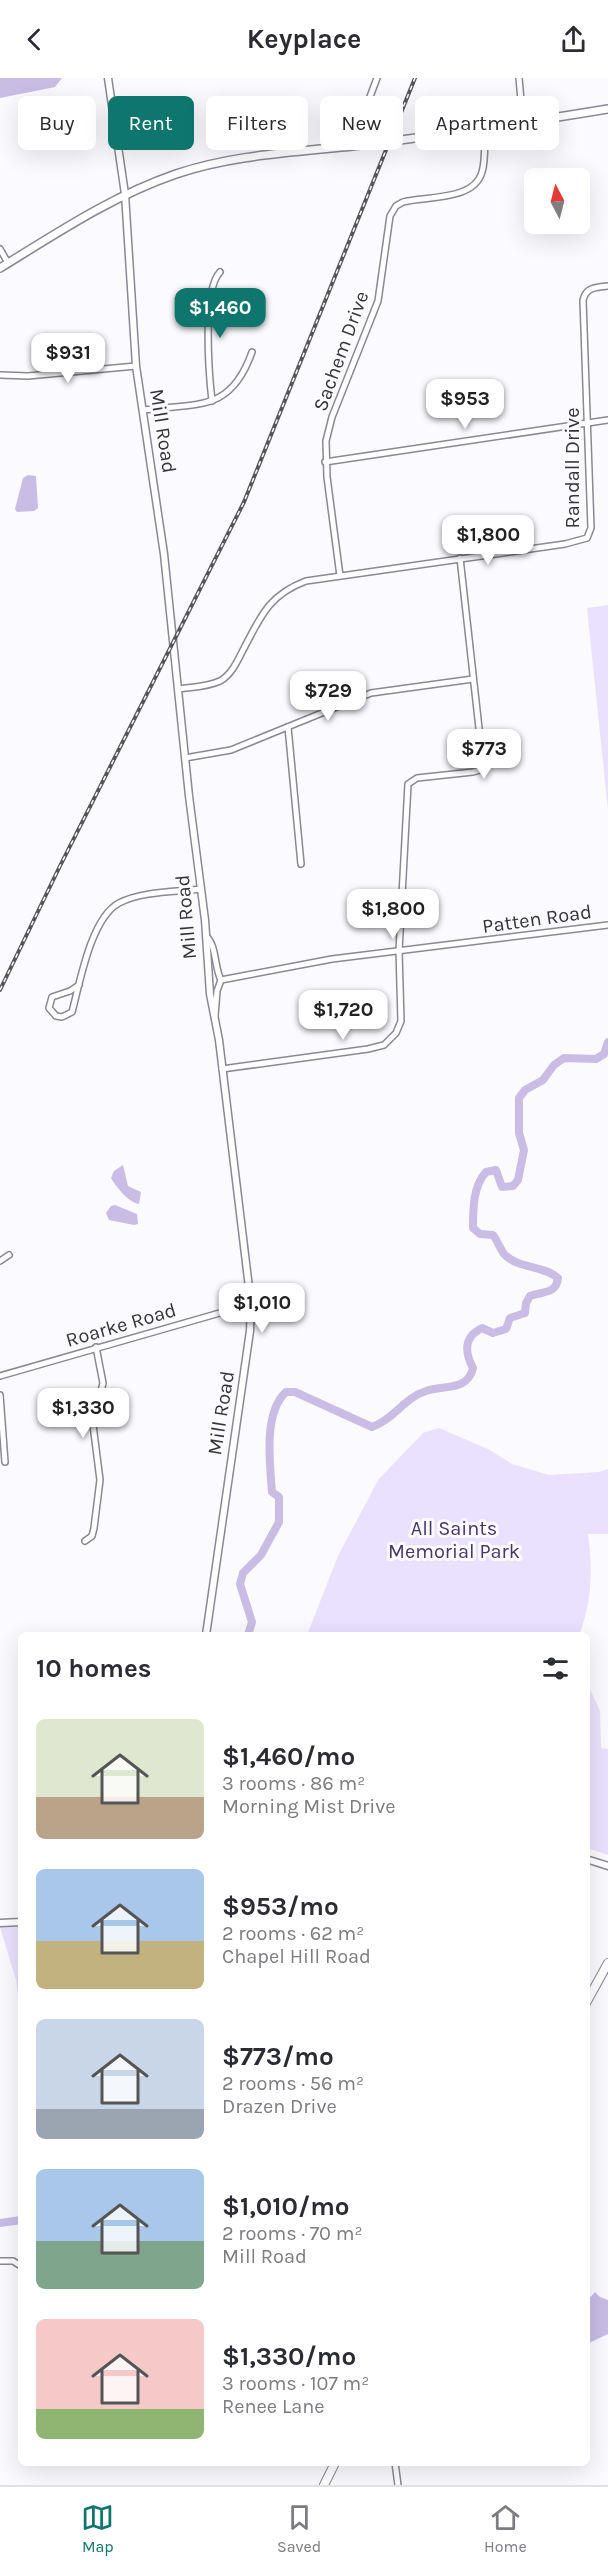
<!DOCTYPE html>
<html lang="en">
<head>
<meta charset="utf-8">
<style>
  :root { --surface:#fff; --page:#f2f2f3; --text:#2b2b33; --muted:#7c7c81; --line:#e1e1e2; --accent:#0f766e }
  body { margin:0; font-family:Karla,sans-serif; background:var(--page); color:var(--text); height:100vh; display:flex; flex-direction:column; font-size:22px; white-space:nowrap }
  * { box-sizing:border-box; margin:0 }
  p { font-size:20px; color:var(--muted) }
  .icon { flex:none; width:33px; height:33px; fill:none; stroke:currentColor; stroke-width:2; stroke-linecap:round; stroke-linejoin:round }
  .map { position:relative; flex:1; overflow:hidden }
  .panel { position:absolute; left:18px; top:1554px; width:572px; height:834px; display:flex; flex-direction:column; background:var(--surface); border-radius:9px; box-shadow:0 6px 24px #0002 }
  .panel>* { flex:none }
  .top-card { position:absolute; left:18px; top:18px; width:573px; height:54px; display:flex; gap:12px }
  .needle { width:39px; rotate:353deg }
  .buttons { position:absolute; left:524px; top:90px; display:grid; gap:12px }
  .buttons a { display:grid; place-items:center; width:66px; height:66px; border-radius:9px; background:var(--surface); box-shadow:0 6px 24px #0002; font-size:30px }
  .price { position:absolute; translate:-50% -51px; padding:0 14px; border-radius:12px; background:#fff; color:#222; font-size:20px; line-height:39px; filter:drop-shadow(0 2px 3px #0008) }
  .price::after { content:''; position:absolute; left:50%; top:36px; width:18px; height:14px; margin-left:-9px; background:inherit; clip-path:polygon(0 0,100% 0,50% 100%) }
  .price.on { background:var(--accent); color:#fff }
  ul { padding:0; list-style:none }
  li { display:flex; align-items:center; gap:18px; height:150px; padding:0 18px }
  li span { display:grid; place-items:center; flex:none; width:168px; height:120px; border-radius:9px; color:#555 }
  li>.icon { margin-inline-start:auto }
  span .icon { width:72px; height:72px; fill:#fffc; stroke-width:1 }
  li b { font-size:26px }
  h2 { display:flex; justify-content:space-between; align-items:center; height:72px; padding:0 18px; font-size:26px }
  .pill { padding:0 21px; border-radius:9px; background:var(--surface); box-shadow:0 6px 24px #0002; font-size:21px; line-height:54px }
  .pill.on { background:var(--accent); color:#fff }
  header { display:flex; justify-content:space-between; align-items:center; height:78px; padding:0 18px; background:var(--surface); font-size:27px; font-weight:700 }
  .tab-bar { display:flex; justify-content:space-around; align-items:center; height:84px; border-top:2px solid var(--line); background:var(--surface); font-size:16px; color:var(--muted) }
  .tab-bar a { display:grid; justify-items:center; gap:3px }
  .tab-bar .on { color:var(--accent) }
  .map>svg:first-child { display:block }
</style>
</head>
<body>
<header><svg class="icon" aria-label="back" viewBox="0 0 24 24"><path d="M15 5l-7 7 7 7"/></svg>Keyplace<svg class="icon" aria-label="share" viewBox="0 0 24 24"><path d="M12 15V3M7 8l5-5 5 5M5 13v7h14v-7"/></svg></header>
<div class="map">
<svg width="608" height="2407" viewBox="0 0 608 2407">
  <rect width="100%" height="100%" fill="#fbfafe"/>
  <g fill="#eae1fe">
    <polygon points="608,527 608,732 587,530"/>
    <path d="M 439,1350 L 488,1371 L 512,1386 L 549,1397 L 599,1394 L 608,1391 L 608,1456 L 588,1456 C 593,1491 592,1524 579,1557 L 307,1557 L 338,1478 L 378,1402 L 423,1355 Z"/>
    <polygon points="587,1605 600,1633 601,1670 608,1671 608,1777 587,1770"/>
    <polygon points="0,1849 21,1849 21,1939 16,1902"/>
  </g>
  <g fill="#c9bde6">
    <polygon points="0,0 62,0 55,9 0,20"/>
    <polygon points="28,397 36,398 38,430 34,433 17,434 15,431 23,400"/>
    <path d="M 123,1087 L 128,1108 L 141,1114 L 139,1126 C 128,1124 117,1110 111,1100 L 114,1093 Z"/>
    <polygon points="115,1127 137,1136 138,1146 134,1147 109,1142 106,1135 111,1128"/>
    <polygon points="595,2214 600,2219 608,2222 608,2256 587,2266 587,2223"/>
  </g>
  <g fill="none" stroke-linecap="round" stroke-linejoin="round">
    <g stroke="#c9bde6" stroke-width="8">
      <path d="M 248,1557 L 252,1544 L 240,1506 L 243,1495 L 261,1477 L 279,1444 L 279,1419 L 272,1414 C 270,1386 263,1335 286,1314 L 295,1314 L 372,1349 C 393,1342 404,1320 426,1313 C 444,1307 468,1313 473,1290 C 465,1275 463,1259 482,1250 L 493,1255 L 506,1251 L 510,1240 L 525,1235 L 526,1225 L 530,1218 C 542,1213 556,1217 558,1200 C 543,1187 519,1191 505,1177 C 500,1172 498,1163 493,1157 L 480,1156 L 473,1150 C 473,1131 473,1108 486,1094 L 496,1092 L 502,1109 L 513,1108 L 518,1102 L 524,1072 L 519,1055 L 519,1020 L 525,1012 L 543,1002 L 554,987 L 564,980 L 596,981 L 604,976 L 608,964"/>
      <polyline points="0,2145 21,2142"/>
    </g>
    <defs>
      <g id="minor">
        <polyline points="519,0 523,45"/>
        <polyline points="368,66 365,32 377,0"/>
        <polyline points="0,171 8,185"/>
        <polyline points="0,297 28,298 136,288"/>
        <path d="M 212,323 C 209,297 202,213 220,194"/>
        <path d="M 143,332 C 199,325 231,334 252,274"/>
        <polyline points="325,384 608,342"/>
        <path d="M 340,498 L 327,399 L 326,363 L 332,339 L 378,223 L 390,138 L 396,128 L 403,124 C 426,118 474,123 482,94 C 486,81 484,65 485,51"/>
        <path d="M 178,611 C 192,609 207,609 220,603 C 231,597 237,584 242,574 C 260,540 268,517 306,503 L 565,466 L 587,460 L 591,450 L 583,222 C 586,209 597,209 608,208"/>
        <polyline points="288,649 301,786"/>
        <polyline points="185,680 231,672 371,615 473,601"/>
        <path d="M 206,858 C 217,868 214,889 221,902 L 332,881 L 608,847"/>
        <path d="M 79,907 L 70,913 L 52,919 L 49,930 L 56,938 L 62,939 L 72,934 C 80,904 91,840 119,825 C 142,813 176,814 201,811"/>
        <polyline points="215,938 217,913 221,902"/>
        <polyline points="222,991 368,971 384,967 396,955 401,943 399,873 408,706 417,700 473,694 480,692 483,686 460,480"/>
        <polyline points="0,1183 9,1177"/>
        <polyline points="0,1298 251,1226"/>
        <polyline points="0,1317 5,1384"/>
        <polyline points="85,1463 92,1458 94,1450 100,1402 93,1347 103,1305 96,1269"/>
        <polyline points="0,2183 13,2183 21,2188"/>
        <polyline points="395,2385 398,2407"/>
      </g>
      <g id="tertiary">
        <polyline points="108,0 125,116 136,288 164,476 189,718 205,842 210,916 219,962 251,1226 250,1253 206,1557"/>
        <polyline points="586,1781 608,1788"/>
        <polyline points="0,1845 21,1844"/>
      </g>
      <path id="secondary" d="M 0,190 C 57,155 112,118 176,96 C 238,75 305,74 369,66 C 449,56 529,44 608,31"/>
      <g id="primary">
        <polyline points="586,1925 608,1885"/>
        <polyline points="324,2407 335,2385"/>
      </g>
    </defs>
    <use href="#minor" stroke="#8b8795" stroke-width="8"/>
    <use href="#tertiary" stroke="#8b8795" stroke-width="9"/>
    <use href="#secondary" stroke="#8b8795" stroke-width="10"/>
    <use href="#primary" stroke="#8b8795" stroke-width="10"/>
    <use href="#minor" stroke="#fff" stroke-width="5"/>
    <use href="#tertiary" stroke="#fff" stroke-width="6"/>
    <use href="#secondary" stroke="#fff" stroke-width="7"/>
    <use href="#primary" stroke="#fff" stroke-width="8"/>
    <defs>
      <polyline id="rail" points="0,912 59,790 244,424 415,0"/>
    </defs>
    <use href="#rail" stroke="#57555b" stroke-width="4"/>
    <use href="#rail" stroke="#fbfafe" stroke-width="1.5" stroke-dasharray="4.5" stroke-linecap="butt"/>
  </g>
  <g text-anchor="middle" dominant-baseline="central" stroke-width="6" stroke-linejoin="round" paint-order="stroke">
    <g font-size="20" fill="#36343a" stroke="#fbfafe">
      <text transform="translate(341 273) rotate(-70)">Sachem Drive</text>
      <text transform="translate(163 353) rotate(81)">Mill Road</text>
      <text transform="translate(572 390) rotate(-90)">Randall Drive</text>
      <text transform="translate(186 839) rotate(-95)">Mill Road</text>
      <text transform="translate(537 841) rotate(-8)">Patten Road</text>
      <text transform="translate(121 1247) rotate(-16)">Roarke Road</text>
      <text transform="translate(221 1335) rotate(-81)">Mill Road</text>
    </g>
    <g font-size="20" fill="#473468" stroke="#fbfafe">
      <text x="454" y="1450">All Saints<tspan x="454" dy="23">Memorial Park</tspan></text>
    </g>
  </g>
</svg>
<div class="buttons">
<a><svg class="needle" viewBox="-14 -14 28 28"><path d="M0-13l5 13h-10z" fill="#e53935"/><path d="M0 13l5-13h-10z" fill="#7c7c81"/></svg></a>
</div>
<b class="price on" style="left:220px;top:261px">$1,460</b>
<b class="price" style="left:68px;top:306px">$931</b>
<b class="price" style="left:465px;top:352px">$953</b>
<b class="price" style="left:488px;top:488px">$1,800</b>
<b class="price" style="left:328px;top:644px">$729</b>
<b class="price" style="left:484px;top:702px">$773</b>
<b class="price" style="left:393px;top:862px">$1,800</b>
<b class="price" style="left:343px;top:963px">$1,720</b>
<b class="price" style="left:262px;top:1256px">$1,010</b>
<b class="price" style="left:83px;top:1361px">$1,330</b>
<div class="top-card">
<a class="pill">Buy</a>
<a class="pill on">Rent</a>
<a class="pill">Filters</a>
<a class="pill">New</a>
<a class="pill">Apartment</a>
</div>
<section class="panel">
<h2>10 homes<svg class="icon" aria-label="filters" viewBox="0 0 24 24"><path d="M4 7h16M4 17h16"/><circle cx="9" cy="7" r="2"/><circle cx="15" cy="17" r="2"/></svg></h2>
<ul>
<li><span style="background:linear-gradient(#dfe7d0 65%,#b9a48a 0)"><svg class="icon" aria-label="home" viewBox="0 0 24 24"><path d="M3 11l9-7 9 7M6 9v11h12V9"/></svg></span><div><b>$1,460/mo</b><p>3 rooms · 86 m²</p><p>Morning Mist Drive</p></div></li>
<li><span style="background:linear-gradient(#a9c7e8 60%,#c2b280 0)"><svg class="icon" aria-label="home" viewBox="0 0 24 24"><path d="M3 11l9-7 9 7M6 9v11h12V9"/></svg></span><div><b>$953/mo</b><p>2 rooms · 62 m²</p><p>Chapel Hill Road</p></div></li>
<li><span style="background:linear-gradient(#c9d6e8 75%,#9aa5b1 0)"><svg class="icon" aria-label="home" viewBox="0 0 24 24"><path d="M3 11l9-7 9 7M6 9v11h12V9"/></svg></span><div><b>$773/mo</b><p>2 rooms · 56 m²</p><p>Drazen Drive</p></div></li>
<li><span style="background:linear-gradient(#a9c7e8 60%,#7fa58c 0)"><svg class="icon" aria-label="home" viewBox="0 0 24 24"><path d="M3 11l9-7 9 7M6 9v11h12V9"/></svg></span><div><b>$1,010/mo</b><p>2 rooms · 70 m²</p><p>Mill Road</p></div></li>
<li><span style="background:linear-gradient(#f6c9c9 75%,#8fb573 0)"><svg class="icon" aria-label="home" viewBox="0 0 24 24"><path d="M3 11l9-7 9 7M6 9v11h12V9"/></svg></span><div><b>$1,330/mo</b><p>3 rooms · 107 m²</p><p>Renee Lane</p></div></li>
</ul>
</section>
</div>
<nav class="tab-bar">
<a class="on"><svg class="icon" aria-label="map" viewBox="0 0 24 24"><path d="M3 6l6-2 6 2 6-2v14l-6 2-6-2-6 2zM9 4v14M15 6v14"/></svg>Map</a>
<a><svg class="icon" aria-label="saved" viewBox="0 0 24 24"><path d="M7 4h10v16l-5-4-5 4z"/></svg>Saved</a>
<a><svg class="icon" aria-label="home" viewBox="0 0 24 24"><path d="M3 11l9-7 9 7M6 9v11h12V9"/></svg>Home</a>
</nav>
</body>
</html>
